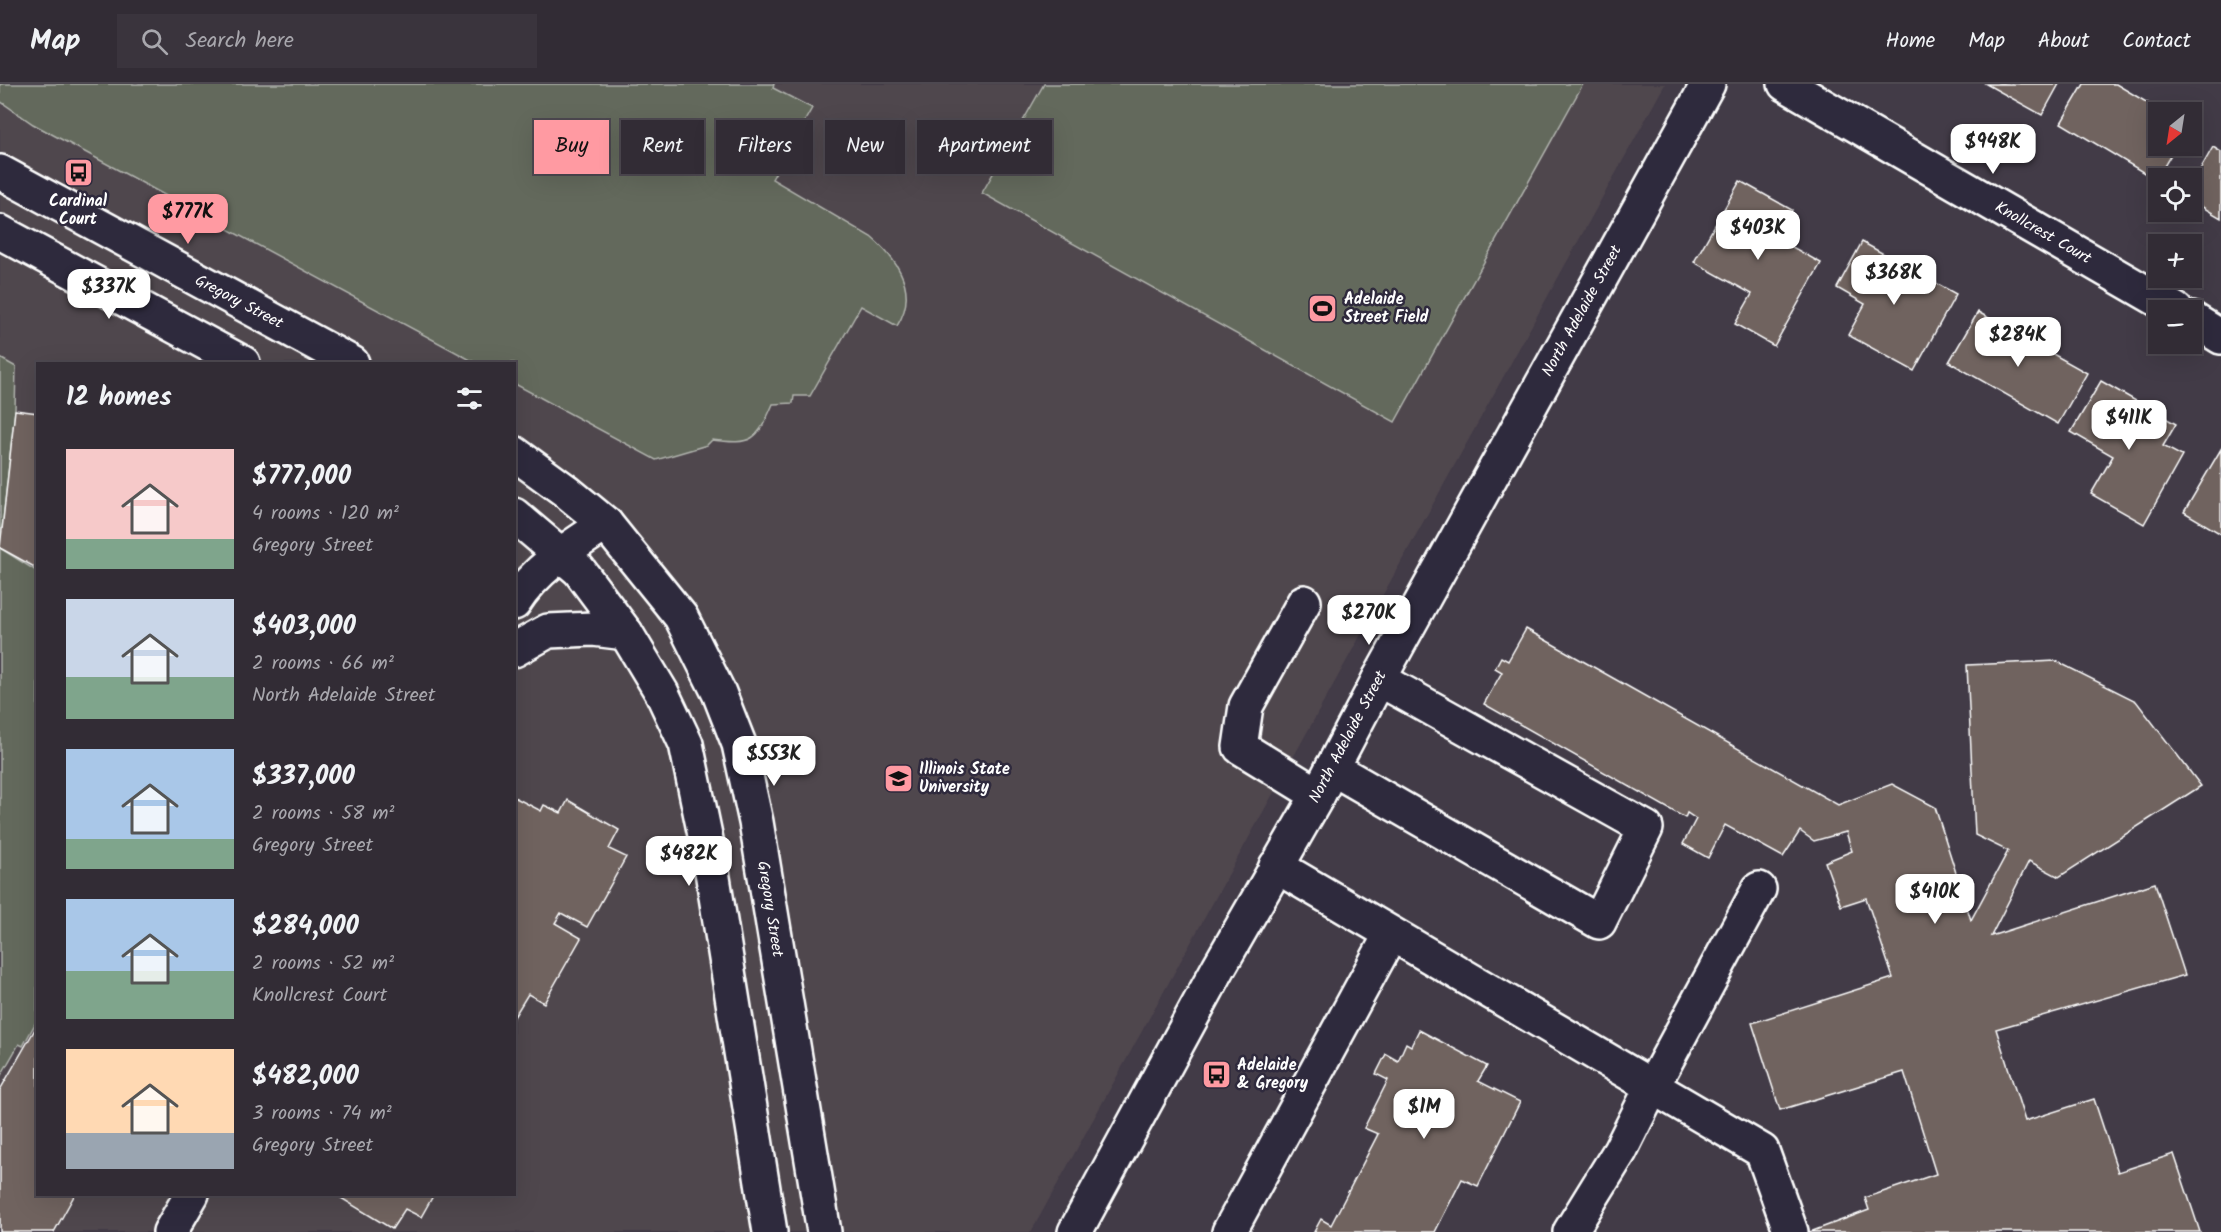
<!DOCTYPE html>
<html lang="en">
<head>
<meta charset="utf-8">
<style>
  :root { --surface:#322c35; --page:#3a343d; --text:#f1f3f6; --muted:#a8a7ad; --line:#4d4850; --accent:#ff9aa2 }
  body { margin:0; font-family:Kalam,sans-serif; background:var(--page); color:var(--text); height:100vh; display:flex; flex-direction:column; font-size:22px; white-space:nowrap }
  * { box-sizing:border-box; margin:0 }
  p { font-size:20px; color:var(--muted) }
  .icon { flex:none; width:33px; height:33px; fill:none; stroke:currentColor; stroke-width:2; stroke-linecap:round; stroke-linejoin:round }
  .map { position:relative; flex:1; overflow:hidden }
  .panel { position:absolute; left:36px; top:278px; width:480px; height:834px; display:flex; flex-direction:column; background:var(--surface); border-radius:0px; box-shadow:0 6px 24px #0002,0 0 0 2px var(--line) }
  .panel>* { flex:none }
  .banner { position:absolute; left:534px; top:36px; width:570px; height:54px; display:flex; gap:12px }
  .needle { width:39px; rotate:210deg }
  .tools { position:absolute; left:2148px; top:18px; display:grid; gap:12px }
  .tools a { display:grid; place-items:center; width:54px; height:54px; border-radius:0px; background:var(--surface); box-shadow:0 6px 24px #0002,0 0 0 2px var(--line); font-size:30px }
  .price { position:absolute; translate:-50% -51px; padding:0 14px; border-radius:12px; background:#fff; color:#222; font-size:20px; line-height:39px; filter:drop-shadow(0 2px 3px #0008) }
  .price::after { content:''; position:absolute; left:50%; top:36px; width:18px; height:14px; margin-left:-9px; background:inherit; clip-path:polygon(0 0,100% 0,50% 100%) }
  .price.current { background:var(--accent); color:#111 }
  ul { padding:0; list-style:none }
  li { display:flex; align-items:center; gap:18px; height:150px; padding:0 30px }
  li span { display:grid; place-items:center; flex:none; width:168px; height:120px; border-radius:0px; color:#555 }
  li>.icon { margin-inline-start:auto }
  span .icon { width:72px; height:72px; fill:#fffc; stroke-width:1 }
  li b { font-size:26px }
  h2 { display:flex; justify-content:space-between; align-items:center; height:72px; padding:0 30px; font-size:26px }
  .pill { padding:0 21px; border-radius:0px; background:var(--surface); box-shadow:0 6px 24px #0002,0 0 0 2px var(--line); font-size:21px; line-height:54px }
  .pill.current { background:var(--accent); color:#111 }
  header { display:flex; align-items:center; gap:36px; box-sizing:border-box; height:84px; padding:0 30px; background:var(--surface); border-bottom:2px solid var(--line) }
  header strong { font-size:28px }
  nav { display:flex; gap:33px; margin-inline-start:auto; font-size:21px }
  .search { width:420px; height:54px; background:var(--page); display:flex; align-items:center; gap:15px; box-sizing:border-box; padding:0 21px; border-radius:0px; color:var(--muted); font-size:22px }
  .map>svg:first-child { display:block }
</style>
</head>
<body>
<header>
<strong>Map</strong>
<div class="search"><svg class="icon" aria-label="search" viewBox="0 0 24 24"><circle cx="10" cy="10" r="6"/><path d="M15 15l6 6"/></svg>Search here</div>
<nav><a>Home</a><a>Map</a><a>About</a><a>Contact</a></nav>
</header>
<div class="map">
<svg width="2221" height="1148" viewBox="0 0 2221 1148">
  <rect width="100%" height="100%" fill="#423b47"/>
  <filter id="ink" filterUnits="userSpaceOnUse"><feTurbulence type="fractalNoise" baseFrequency=".0167" numOctaves="2"/><feDisplacementMap in="SourceGraphic" scale="12" xChannelSelector="R" yChannelSelector="G"/><feConvolveMatrix kernelMatrix="1 2 1 2 8 2 1 2 1" color-interpolation-filters="sRGB"/></filter>
  <g filter="url(#ink)">
    <path fill="#50474e" fill-rule="evenodd" d="M 0,0 L 1665,0 L 1031,1148 L 0,1148 ZM 38,279 L 514,279 L 514,1110 L 38,1110 Z"/>
    <g fill="#63695c" stroke="#b1b4ae" stroke-width="1.5">
      <path d="M 0,0 L 774,0 L 773,4 L 812,24 L 772,95 L 871,153 C 899,177 919,207 897,242 L 861,222 L 810,312 L 794,312 L 793,319 L 773,320 C 757,357 753,361 712,356 L 707,361 L 656,376 L 515,300 L 514,279 L 476,279 L 33,40 L 0,17 Z"/>
      <polygon points="1044,0 1583,0 1395,338 982,109"/>
      <polygon points="0,274 16,283 15,326 0,464 38,488 37,936 23,962 19,960 0,993"/>
    </g>
    <g fill="#70635f" stroke="#fff" stroke-width="1.5">
      <polygon points="1986,0 2059,0 2042,31"/>
      <polygon points="2084,0 2116,0 2163,28 2158,28 2158,62 2176,62 2156,96 2061,39"/>
      <polygon points="2213,63 2221,68 2221,134 2192,117 2192,100"/>
      <polygon points="1740,97 1792,126 1776,154 1821,179 1774,262 1735,240 1752,210 1694,178"/>
      <polygon points="1862,158 1956,210 1914,287 1848,251 1865,220 1837,204"/>
      <polygon points="1978,228 2087,289 2058,340 1949,278"/>
      <polygon points="2101,297 2176,340 2163,362 2182,372 2144,440 2091,410 2113,372 2071,348"/>
      <polygon points="15,326 38,329 38,485 0,464"/>
      <polygon points="2221,365 2221,450 2184,428"/>
      <polygon points="1526,545 1838,721 1892,700 1935,723 1971,836 2008,767 1975,751 1967,581 2056,577 2136,617 2201,702 2059,793 2029,777 1991,852 2155,799 2185,891 1996,945 2025,1037 2094,1015 2118,1088 2174,1070 2200,1148 1810,1148 1869,1126 1865,1114 1936,1090 1904,988 1780,1026 1752,939 1893,894 1866,814 1841,822 1825,778 1852,767 1846,748 1814,757 1800,747 1783,773 1725,741 1708,774 1683,760 1696,735 1687,729 1685,734 1484,620 1502,588 1495,584 1501,573 1508,577"/>
      <polygon points="514,713 541,727 544,721 561,729 568,716 619,746 609,765 626,773 587,843 561,829 555,839 581,854 544,919 528,910 514,933"/>
      <polygon points="38,940 38,1110 75,1110 54,1148 0,1148 0,1006"/>
      <polygon points="1419,946 1487,982 1478,997 1520,1018 1478,1102 1462,1095 1435,1148 1314,1148 1321,1135 1331,1141 1378,1050 1364,1044 1388,996 1376,990 1386,970 1398,977 1406,959 1411,962"/>
      <polygon points="343,1110 434,1110 421,1133 405,1125 392,1145 341,1114"/>
    </g>
    <g fill="none" stroke-linecap="round" stroke-linejoin="round">
      <defs>
        <g id="minor">
          <polyline points="1785,0 2176,226"/>
          <polyline points="2192,235 2221,253"/>
          <polyline points="1304,518 1246,622 1240,663 1318,711"/>
          <path d="M 514,519 C 536,484 572,462 606,440"/>
          <polyline points="1332,684 1599,838 1646,744 1379,595"/>
          <polyline points="1276,782 1762,1067 1791,1148"/>
          <polyline points="170,1148 192,1110"/>
          <polyline points="1075,1148 1219,883 1318,711 1379,595 1708,0"/>
          <polyline points="1229,1148 1391,850"/>
          <polyline points="1570,1148 1620,1067 1652,1003 1759,805"/>
        </g>
        <g id="major">
          <polyline points="0,88 352,279"/>
          <polyline points="0,148 243,279"/>
          <polyline points="514,369 566,407 606,440 681,533 719,609 739,660 756,738 824,1148"/>
          <polyline points="514,431 579,486 626,549 662,609 686,660 710,775 770,1148"/>
          <polyline points="514,566 548,547 593,545 626,549"/>
        </g>
      </defs>
      <use href="#minor" stroke="#fff" stroke-width="38"/>
      <use href="#major" stroke="#fff" stroke-width="38"/>
      <use href="#minor" stroke="#2f2a3d" stroke-width="33"/>
      <use href="#major" stroke="#2f2a3d" stroke-width="33"/>
    </g>
  </g>
  <defs>
    <symbol id="bus-square" viewBox="-11 -11 22 22"><rect x="-9" y="-9" width="18" height="18" rx="4" fill="#ff9aa2" stroke="#2f2a3d"/><path d="M-5-6H5V4H4V6H2V4H-2V6H-4V4H-5ZM-3.5-4V0h7V-4ZM-3.5 1.2v1.5H-2V1.2ZM2 1.2v1.5H3.5V1.2Z" fill="#111"/></symbol>
    <symbol id="stadium-square" viewBox="-11 -11 22 22"><rect x="-9" y="-9" width="18" height="18" rx="4" fill="#ff9aa2" stroke="#2f2a3d"/><path d="M0-5a6.5 5 0 1 0 0 10a6.5 5 0 1 0 0-10ZM-3.5-1.8h7v3.6h-7Z" fill="#111"/></symbol>
    <symbol id="university-square" viewBox="-11 -11 22 22"><rect x="-9" y="-9" width="18" height="18" rx="4" fill="#ff9aa2" stroke="#2f2a3d"/><path d="M0-5L7-2L0 1L-7-2ZM-4 1L0 2.5L4 1V4Q0 6-4 4Z" fill="#111"/></symbol>
  </defs>
  <g fill-rule="evenodd">
    <use href="#bus-square" x="62" y="72" width="33" height="33"/>
    <use href="#stadium-square" x="1306" y="208" width="33" height="33"/>
    <use href="#university-square" x="882" y="678" width="33" height="33"/>
    <use href="#bus-square" x="1200" y="974" width="33" height="33"/>
  </g>
  <g text-anchor="middle" dominant-baseline="central" stroke-width="5" stroke-linejoin="round" paint-order="stroke">
    <g font-size="16" font-weight="bold" fill="#fff" stroke="#2f2a3d" text-anchor="start">
      <text x="78" y="117" text-anchor="middle">Cardinal<tspan x="78" dy="18">Court</tspan></text>
      <text x="1344" y="215">Adelaide<tspan x="1344" dy="18">Street Field</tspan></text>
      <text x="919" y="685">Illinois State<tspan x="919" dy="18">University</tspan></text>
      <text x="1237" y="981">Adelaide<tspan x="1237" dy="18">&amp; Gregory</tspan></text>
    </g>
    <g font-size="16" fill="#fff" stroke="#2f2a3d">
      <text transform="translate(2043 149) rotate(30)">Knollcrest Court</text>
      <text transform="translate(239 218) rotate(28)">Gregory Street</text>
      <text transform="translate(1582 227) rotate(-61)">North Adelaide Street</text>
      <text transform="translate(1348 653) rotate(-62)">North Adelaide Street</text>
      <text transform="translate(770 825) rotate(81)">Gregory Street</text>
    </g>
  </g>
</svg>
<div class="tools">
<a><svg class="needle" viewBox="-14 -14 28 28"><path d="M0-13l5 13h-10z" fill="#e53935"/><path d="M0 13l5-13h-10z" fill="#a8a7ad"/></svg></a>
<a><svg class="icon" aria-label="locate" viewBox="0 0 24 24"><circle cx="12" cy="12" r="6"/><path d="M12 2v4M12 18v4M2 12h4M18 12h4"/></svg></a>
<a>+</a>
<a>−</a>
</div>
<b class="price" style="left:1993px;top:91px">$948K</b>
<b class="price current" style="left:188px;top:161px">$777K</b>
<b class="price" style="left:1758px;top:177px">$403K</b>
<b class="price" style="left:1894px;top:222px">$368K</b>
<b class="price" style="left:109px;top:236px">$337K</b>
<b class="price" style="left:2018px;top:284px">$284K</b>
<b class="price" style="left:2129px;top:367px">$411K</b>
<b class="price" style="left:1369px;top:562px">$270K</b>
<b class="price" style="left:774px;top:703px">$553K</b>
<b class="price" style="left:689px;top:803px">$482K</b>
<b class="price" style="left:1935px;top:841px">$410K</b>
<b class="price" style="left:1424px;top:1056px">$1M</b>
<div class="banner">
<a class="pill current">Buy</a>
<a class="pill">Rent</a>
<a class="pill">Filters</a>
<a class="pill">New</a>
<a class="pill">Apartment</a>
</div>
<section class="panel">
<h2>12 homes<svg class="icon" aria-label="filters" viewBox="0 0 24 24"><path d="M4 7h16M4 17h16"/><circle cx="9" cy="7" r="2"/><circle cx="15" cy="17" r="2"/></svg></h2>
<ul>
<li><span style="background:linear-gradient(#f6c9c9 75%,#7fa58c 0)"><svg class="icon" aria-label="home" viewBox="0 0 24 24"><path d="M3 11l9-7 9 7M6 9v11h12V9"/></svg></span><div><b>$777,000</b><p>4 rooms · 120 m²</p><p>Gregory Street</p></div></li>
<li><span style="background:linear-gradient(#c9d6e8 65%,#7fa58c 0)"><svg class="icon" aria-label="home" viewBox="0 0 24 24"><path d="M3 11l9-7 9 7M6 9v11h12V9"/></svg></span><div><b>$403,000</b><p>2 rooms · 66 m²</p><p>North Adelaide Street</p></div></li>
<li><span style="background:linear-gradient(#a9c7e8 75%,#7fa58c 0)"><svg class="icon" aria-label="home" viewBox="0 0 24 24"><path d="M3 11l9-7 9 7M6 9v11h12V9"/></svg></span><div><b>$337,000</b><p>2 rooms · 58 m²</p><p>Gregory Street</p></div></li>
<li><span style="background:linear-gradient(#a9c7e8 60%,#7fa58c 0)"><svg class="icon" aria-label="home" viewBox="0 0 24 24"><path d="M3 11l9-7 9 7M6 9v11h12V9"/></svg></span><div><b>$284,000</b><p>2 rooms · 52 m²</p><p>Knollcrest Court</p></div></li>
<li><span style="background:linear-gradient(#ffd9b3 70%,#9aa5b1 0)"><svg class="icon" aria-label="home" viewBox="0 0 24 24"><path d="M3 11l9-7 9 7M6 9v11h12V9"/></svg></span><div><b>$482,000</b><p>3 rooms · 74 m²</p><p>Gregory Street</p></div></li>
</ul>
</section>
</div>
</body>
</html>
